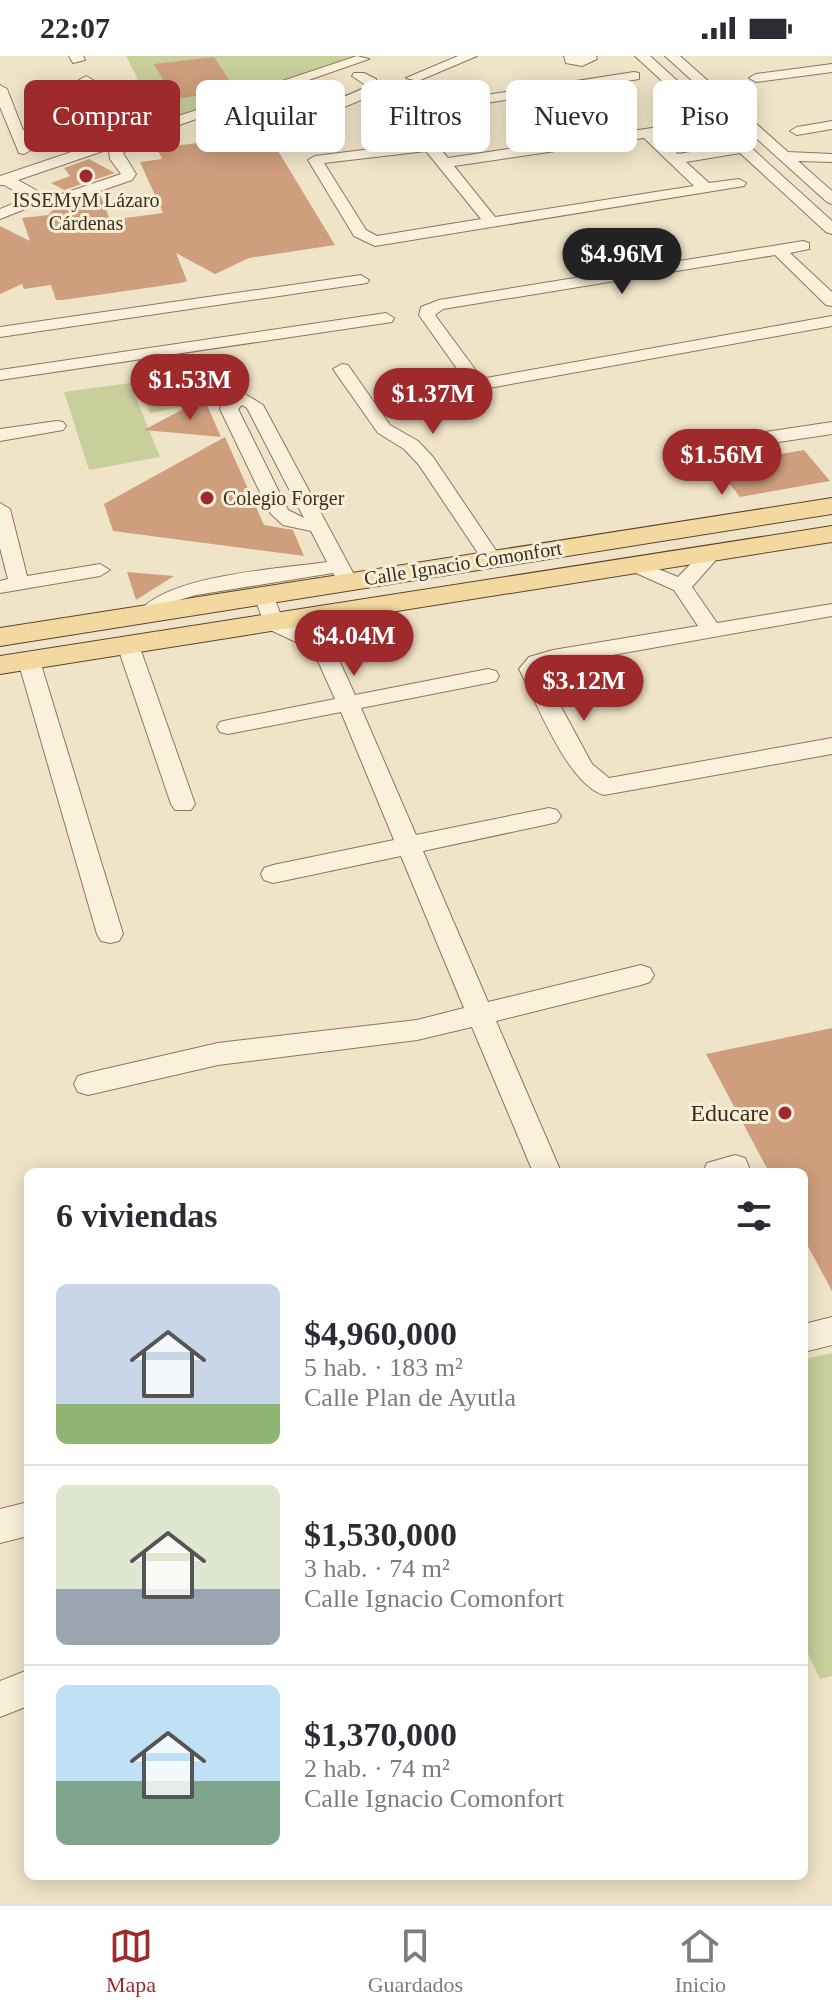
<!DOCTYPE html>
<html lang="es">
<head>
<meta charset="utf-8">
<style>
  :root { --surface:#fff; --page:#f7f7f7; --text:#2b2b33; --muted:#7c7c81; --line:#e1e1e2; --accent:#9e2a2b }
  body { margin:0; font-family:Georgia,serif; background:var(--page); color:var(--text); height:100vh; display:flex; flex-direction:column; font-size:30px; white-space:nowrap }
  * { box-sizing:border-box; margin:0 }
  p { font-size:26px; color:var(--muted) }
  .icon { flex:none; width:44px; height:44px; fill:none; stroke:currentColor; stroke-width:2; stroke-linecap:round; stroke-linejoin:round }
  .map { position:relative; flex:1; overflow:hidden }
  .details { position:absolute; left:24px; top:1112px; width:784px; height:712px; display:flex; flex-direction:column; background:var(--surface); border-radius:12px; box-shadow:0 4px 20px #0003 }
  .details>* { flex:none }
  .guide { position:absolute; left:24px; top:24px; width:784px; height:72px; display:flex; gap:16px }
  .price { position:absolute; translate:-50% -68px; padding:0 18px; border-radius:28px; background:var(--accent); color:#fff; font-size:26px; line-height:52px; filter:drop-shadow(0 2px 4px #0008) }
  .price::after { content:''; position:absolute; left:50%; top:48px; width:24px; height:18px; margin-left:-12px; background:inherit; clip-path:polygon(0 0,100% 0,50% 100%) }
  .price.on { background:#222; color:#fff }
  ul { padding:0; list-style:none }
  li { display:flex; align-items:center; gap:24px; height:200px; padding:0 32px }
  li+li { border-top:2px solid var(--line) }
  li span { display:grid; place-items:center; flex:none; width:224px; height:160px; border-radius:12px; color:#555 }
  li>.icon { margin-inline-start:auto }
  span .icon { width:96px; height:96px; fill:#fffc; stroke-width:1 }
  li b { font-size:34px }
  h2 { display:flex; justify-content:space-between; align-items:center; height:96px; padding:0 32px; font-size:34px }
  .pill { padding:0 28px; border-radius:12px; background:var(--surface); box-shadow:0 4px 20px #0003; font-size:28px; line-height:72px }
  .pill.on { background:var(--accent); color:#fff }
  .status { display:flex; justify-content:space-between; align-items:center; height:56px; padding:0 40px; background:var(--surface); direction:ltr }
  .status svg { height:22px; fill:currentColor }
  .tabs { display:flex; justify-content:space-around; align-items:center; height:112px; border-top:2px solid var(--line); background:var(--surface); font-size:22px; color:var(--muted) }
  .tabs a { display:grid; justify-items:center; gap:4px }
  .tabs .on { color:var(--accent) }
  .map>svg:first-child { display:block }
</style>
</head>
<body>
<div class="status"><b>22:07</b><svg viewBox="0 0 49 12"><path d="M0 12V9h3v3zM5 12V6h3v6zM10 12V3h3v9zM15 12V0h3v12zM26 1h20v11H26zM47 4h2v5h-2z"/></svg></div>
<div class="map">
<svg width="832" height="1848" viewBox="0 0 832 1848">
  <rect width="100%" height="100%" fill="#f0e4c8"/>
  <g fill="#c9cf9b">
    <polygon points="126,0 355,0 160,68"/>
    <polygon points="172,321 186,350 150,357 137,326"/>
    <polygon points="130,327 160,401 89,414 64,336"/>
    <polygon points="832,1297 832,1620 820,1623 804,1589 804,1303"/>
  </g>
  <g fill="#cf9f7d">
    <polygon points="214,1 236,35 174,43 154,8"/>
    <polygon points="263,70 335,189 249,202 215,218 176,197 187,225 181,227 63,244 56,244 51,229 24,233 22,228 0,238 0,170 30,185 22,162 48,159 53,154 100,138 110,164 163,157 140,106 162,103 157,92 231,83"/>
    <polygon points="89,103 115,117 64,134 51,127 70,120 64,112"/>
    <polygon points="204,342 221,381 144,374"/>
    <polygon points="225,381 264,469 293,474 304,500 113,475 104,448"/>
    <polygon points="804,394 830,425 740,441 715,409"/>
    <polygon points="127,516 174,520 136,544"/>
    <polygon points="832,972 832,1235 804,1183 804,1116 769,1116 706,998"/>
  </g>
  <g fill="none" stroke-linecap="round" stroke-linejoin="round">
    <defs>
      <g id="minor">
        <polygon points="69,0 83,0 85,4 73,7"/>
        <path d="M 357,0 L 369,3 L 139,83 L 138,87 L 123,97 L 136,118 L 132,124 L 54,151 L 38,148 L 0,163 L 0,153 L 27,142 L 4,129 L 0,129 L 0,120 ZM 109,93 L 110,103 L 121,118 L 50,142 L 18,124 Z"/>
        <polygon points="458,0 477,0 418,25 406,22"/>
        <polygon points="564,0 596,0 597,3 582,10 566,7"/>
        <path d="M 635,0 L 650,0 L 832,165 L 832,178 L 826,176 L 740,97 L 686,106 L 709,127 L 739,123 L 746,127 L 744,130 L 375,190 L 354,180 L 308,104 L 315,100 L 427,86 L 437,89 L 448,102 L 679,68 L 686,72 L 684,75 L 658,79 L 678,98 L 732,89 ZM 644,82 L 694,130 L 495,161 L 454,110 ZM 426,95 L 481,163 L 377,180 L 366,174 L 324,107 Z"/>
        <polygon points="665,0 680,0 788,96 832,98 832,106 798,105 832,135 832,148 827,146"/>
        <polygon points="832,8 832,16 756,26 749,22 756,18"/>
        <polygon points="634,16 639,17 639,23 435,55 428,51 435,47"/>
        <path d="M 354,17 L 364,17 L 376,23 L 376,37 C 346,51 295,76 265,51 L 272,47 C 307,56 332,47 364,32 L 364,28 L 352,20 Z"/>
        <polygon points="86,20 93,24 108,56 106,59 27,82 31,94 24,98 19,97 0,51 0,29 7,33 23,74 93,54 79,24"/>
        <polygon points="832,65 832,73 797,79 790,75 797,71"/>
        <polygon points="803,185 809,187 809,193 790,197 832,236 832,250 826,249 775,199 443,253 435,259 477,316 486,322 832,260 832,270 483,333 465,324 419,259 421,251 439,244"/>
        <polygon points="361,219 369,224 367,227 0,281 0,271"/>
        <polygon points="386,257 394,262 392,266 0,324 0,314"/>
        <polygon points="342,308 348,309 390,369 418,385 433,401 501,502 498,506 484,506 419,409 404,393 378,377 333,313"/>
        <path d="M 245,338 L 263,349 L 358,526 L 348,532 L 341,530 L 333,517 L 196,539 L 176,545 L 154,563 L 140,563 L 137,558 C 165,519 279,513 327,506 L 311,475 L 283,469 L 270,457 L 220,353 L 225,342 ZM 242,349 L 247,352 L 304,462 L 288,454 L 238,353 Z"/>
        <polygon points="57,365 63,366 66,370 63,374 0,385 0,373"/>
        <polygon points="832,366 832,378 713,396 704,390 713,384"/>
        <polygon points="0,447 10,453 27,520 100,508 110,514 100,520 0,537 0,525 8,523 0,492"/>
        <path d="M 712,491 L 722,497 L 692,531 L 717,567 L 832,548 L 832,560 L 545,611 L 541,614 L 592,708 L 609,722 L 832,682 L 832,698 L 604,739 C 567,728 537,646 519,613 L 529,601 L 553,594 L 698,570 L 674,534 L 627,513 L 624,509 L 634,503 L 678,521 L 705,493 Z"/>
        <polygon points="264,534 274,540 282,563 320,580 373,545 387,545 390,550 387,555 333,591 355,639 488,613 496,615 499,620 496,625 488,627 361,652 416,779 549,752 557,754 561,760 557,766 549,768 423,795 488,946 641,909 650,912 654,919 650,926 641,929 496,965 561,1116 533,1116 472,971 417,984 218,1009 88,1039 78,1036 74,1028 78,1020 88,1017 218,987 417,964 464,952 401,800 273,827 264,824 261,818 264,812 273,809 394,784 341,656 228,678 220,676 217,671 220,666 228,664 335,643 313,594 266,572 254,540"/>
        <polygon points="128,582 139,589 195,748 191,754 175,754 171,748 117,589"/>
        <polygon points="29,598 40,605 123,878 119,885 110,887 101,885 97,878 18,605"/>
        <polygon points="735,1099 745,1102 749,1111 747,1116 703,1116 707,1107"/>
        <polygon points="832,1261 832,1289 804,1296 804,1268"/>
        <polygon points="28,1446 28,1480 0,1487 0,1453"/>
        <polygon points="28,1614 28,1650 0,1661 0,1625"/>
      </g>
      <g id="major">
        <polygon points="832,442 832,458 0,590 0,572"/>
        <polygon points="832,470 832,486 0,618 0,600"/>
      </g>
    </defs>
    <use href="#minor" stroke="#8d765c" stroke-width="2"/>
    <use href="#major" stroke="#5b4430" stroke-width="2"/>
    <use href="#minor" fill="#faf1dc" fill-rule="evenodd"/>
    <use href="#major" fill="#f3d9a0" fill-rule="evenodd"/>
  </g>
  <g fill="#9e2a2b" stroke="#f7eed8" stroke-width="3">
    <circle cx="86" cy="120" r="8"/>
    <circle cx="207" cy="442" r="8"/>
    <circle cx="785" cy="1057" r="8"/>
  </g>
  <g text-anchor="middle" dominant-baseline="central" stroke-width="6" stroke-linejoin="round" paint-order="stroke">
    <g font-size="20" fill="#3d2e20" stroke="#f7eed8">
      <text x="86" y="144">ISSEMyM Lázaro<tspan x="86" dy="23">Cárdenas</tspan></text>
      <text x="223" y="442" text-anchor="start">Colegio Forger</text>
    </g>
    <g font-size="20" fill="#3d2e20" stroke="#f7eed8">
      <text transform="translate(463 507) rotate(-9)">Calle Ignacio Comonfort</text>
    </g>
    <g font-size="24" fill="#3d2e20" stroke="#f7eed8" text-anchor="end">
      <text x="769" y="1057">Educare</text>
    </g>
  </g>
</svg>
<b class="price on" style="left:622px;top:240px">$4.96M</b>
<b class="price" style="left:190px;top:366px">$1.53M</b>
<b class="price" style="left:433px;top:380px">$1.37M</b>
<b class="price" style="left:722px;top:441px">$1.56M</b>
<b class="price" style="left:354px;top:622px">$4.04M</b>
<b class="price" style="left:584px;top:667px">$3.12M</b>
<div class="guide">
<a class="pill on">Comprar</a>
<a class="pill">Alquilar</a>
<a class="pill">Filtros</a>
<a class="pill">Nuevo</a>
<a class="pill">Piso</a>
</div>
<section class="details">
<h2>6 viviendas<svg class="icon" aria-label="filters" viewBox="0 0 24 24"><path d="M4 7h16M4 17h16"/><circle cx="9" cy="7" r="2"/><circle cx="15" cy="17" r="2"/></svg></h2>
<ul>
<li><span style="background:linear-gradient(#c9d6e8 75%,#8fb573 0)"><svg class="icon" aria-label="home" viewBox="0 0 24 24"><path d="M3 11l9-7 9 7M6 9v11h12V9"/></svg></span><div><b>$4,960,000</b><p>5 hab. · 183 m²</p><p>Calle Plan de Ayutla</p></div></li>
<li><span style="background:linear-gradient(#dfe7d0 65%,#9aa5b1 0)"><svg class="icon" aria-label="home" viewBox="0 0 24 24"><path d="M3 11l9-7 9 7M6 9v11h12V9"/></svg></span><div><b>$1,530,000</b><p>3 hab. · 74 m²</p><p>Calle Ignacio Comonfort</p></div></li>
<li><span style="background:linear-gradient(#bfe0f5 60%,#7fa58c 0)"><svg class="icon" aria-label="home" viewBox="0 0 24 24"><path d="M3 11l9-7 9 7M6 9v11h12V9"/></svg></span><div><b>$1,370,000</b><p>2 hab. · 74 m²</p><p>Calle Ignacio Comonfort</p></div></li>
</ul>
</section>
</div>
<nav class="tabs">
<a class="on"><svg class="icon" aria-label="map" viewBox="0 0 24 24"><path d="M3 6l6-2 6 2 6-2v14l-6 2-6-2-6 2zM9 4v14M15 6v14"/></svg>Mapa</a>
<a><svg class="icon" aria-label="saved" viewBox="0 0 24 24"><path d="M7 4h10v16l-5-4-5 4z"/></svg>Guardados</a>
<a><svg class="icon" aria-label="home" viewBox="0 0 24 24"><path d="M3 11l9-7 9 7M6 9v11h12V9"/></svg>Inicio</a>
</nav>
</body>
</html>
